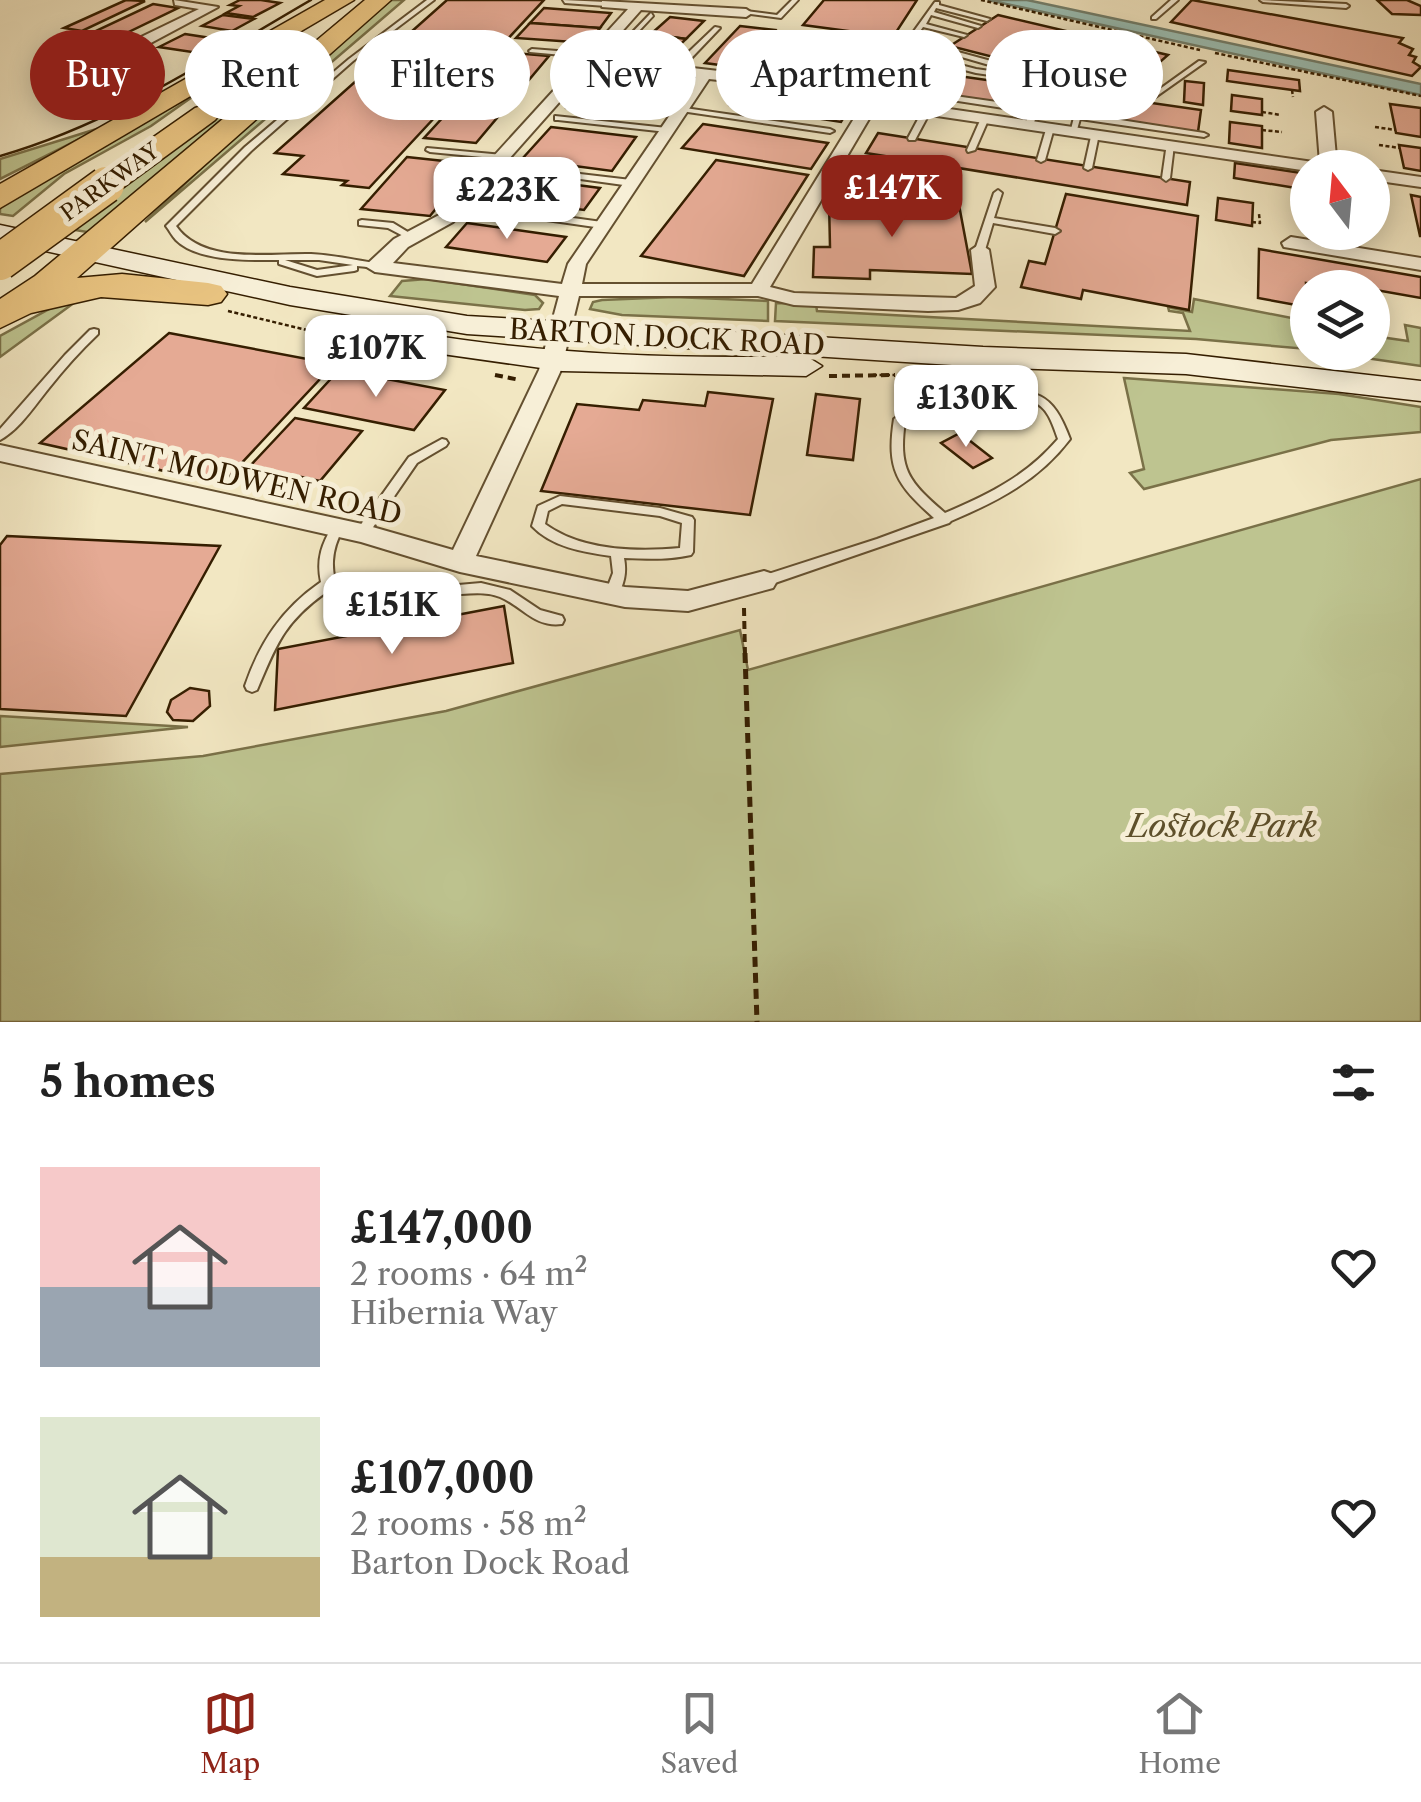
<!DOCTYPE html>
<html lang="en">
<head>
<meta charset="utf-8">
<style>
  :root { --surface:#fff; --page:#f6f6f6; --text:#222; --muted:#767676; --line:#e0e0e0; --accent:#8f2418 }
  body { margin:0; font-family:"Libre Caslon Text",serif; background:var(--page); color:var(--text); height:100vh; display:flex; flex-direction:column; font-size:38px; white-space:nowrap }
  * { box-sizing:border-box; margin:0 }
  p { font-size:32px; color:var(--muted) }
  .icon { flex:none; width:55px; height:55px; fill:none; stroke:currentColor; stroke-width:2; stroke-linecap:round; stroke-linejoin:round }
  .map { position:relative; height:1022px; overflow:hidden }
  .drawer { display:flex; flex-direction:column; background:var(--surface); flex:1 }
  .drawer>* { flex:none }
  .guide { position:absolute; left:30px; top:30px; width:1362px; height:90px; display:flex; gap:20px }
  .needle { width:65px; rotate:344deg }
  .fabs { position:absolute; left:1290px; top:150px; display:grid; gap:20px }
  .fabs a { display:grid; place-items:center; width:100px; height:100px; border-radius:50%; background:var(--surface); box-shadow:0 5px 25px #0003; font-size:50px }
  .price { position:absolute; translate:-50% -85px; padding:0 22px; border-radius:20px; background:#fff; color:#222; font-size:32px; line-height:65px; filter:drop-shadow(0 2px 5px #0008) }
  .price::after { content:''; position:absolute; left:50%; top:60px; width:30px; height:22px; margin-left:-15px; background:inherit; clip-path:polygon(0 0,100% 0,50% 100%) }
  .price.current { background:var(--accent); color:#fff }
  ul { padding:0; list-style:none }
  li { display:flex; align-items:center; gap:30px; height:250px; padding:0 40px }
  li span { display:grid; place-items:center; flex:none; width:280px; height:200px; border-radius:0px; color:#555 }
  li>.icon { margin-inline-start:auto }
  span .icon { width:120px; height:120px; fill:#fffc; stroke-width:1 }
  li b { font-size:42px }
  h2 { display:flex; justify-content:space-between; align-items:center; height:120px; padding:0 40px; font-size:42px }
  .pill { padding:0 35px; border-radius:45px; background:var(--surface); box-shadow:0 5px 25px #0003; font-size:35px; line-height:90px }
  .pill.current { background:var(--accent); color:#fff }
  .menu { display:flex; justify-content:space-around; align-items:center; height:140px; border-top:2px solid var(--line); background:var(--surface); font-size:28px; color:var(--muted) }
  .menu a { display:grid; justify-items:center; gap:5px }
  .menu .current { color:var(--accent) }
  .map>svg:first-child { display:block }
</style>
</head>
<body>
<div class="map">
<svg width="1421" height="1022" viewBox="0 0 1421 1022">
  <rect width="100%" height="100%" fill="#f2e7c2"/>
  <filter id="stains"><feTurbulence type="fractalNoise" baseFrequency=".002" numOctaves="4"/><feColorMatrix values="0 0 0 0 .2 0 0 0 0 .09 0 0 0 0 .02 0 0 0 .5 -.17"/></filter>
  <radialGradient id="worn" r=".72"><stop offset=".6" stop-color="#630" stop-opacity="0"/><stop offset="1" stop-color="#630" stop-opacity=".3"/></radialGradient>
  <g fill="#bec490" stroke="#7a7148" stroke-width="2.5">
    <polygon points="391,0 404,0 145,222 275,98"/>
    <polygon points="284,63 289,63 93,233 63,228"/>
    <polygon points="239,64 151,126 64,174 13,216 0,214 0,203"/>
    <polygon points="103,127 0,179 0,159"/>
    <polygon points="427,279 535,295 543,303 539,309 525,310 390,296 402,281"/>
    <polygon points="82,297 0,357 0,336 64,301"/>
    <polygon points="674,297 768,301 768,321 622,315 590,309 593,302 602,300"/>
    <polygon points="1194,299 1307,321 1307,349 1196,339 775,321 776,303 816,304 817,311 1190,331 1183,313 1169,311 1168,307 1192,312"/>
    <polygon points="1405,325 1421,328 1421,366 1331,353 1372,352 1373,336 1408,341"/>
    <polygon points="1124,378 1339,394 1421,407 1421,432 1331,440 1144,489 1130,473 1144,469"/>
    <polygon points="1421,479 1421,1022 0,1022 0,774 203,756 446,711 740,630 748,670"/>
    <polygon points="0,716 188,727 0,747"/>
  </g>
  <polygon fill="#9bbfb4" stroke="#727f6c" stroke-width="2.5" points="988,0 1027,0 1421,84 1421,95"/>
  <g fill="#e5aa94" stroke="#351e00" stroke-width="2.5">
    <polygon points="126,0 145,1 82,31 64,28"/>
    <polygon points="240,0 261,0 280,3 253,17 226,13 239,6 230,5"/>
    <polygon points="447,0 544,0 369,188 342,185 347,181 283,174 303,156 275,153"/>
    <polygon points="824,0 917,0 893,37 803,25"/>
    <polygon points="1192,0 1403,38 1399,43 1413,49 1409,55 1416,57 1413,62 1421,67 1412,76 1171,22"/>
    <polygon points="1377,0 1407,0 1421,6 1421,15 1392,14"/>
    <polygon points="153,4 178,8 112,40 85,36"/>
    <polygon points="544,8 611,13 600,28 530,23"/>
    <polygon points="223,15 254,19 232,31 202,26"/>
    <polygon points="998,15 1168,55 1160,62 1148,59 1116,88 950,46"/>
    <polygon points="670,17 704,21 686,39 651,34"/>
    <polygon points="530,23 600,28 588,43 516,38"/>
    <polygon points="740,26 775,30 742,68 705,63"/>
    <polygon points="795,33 890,45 879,64 781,51"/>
    <polygon points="185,34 217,39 192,52 159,47"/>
    <polygon points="651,34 686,39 667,58 631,52"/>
    <polygon points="503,52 549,56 476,143 424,138"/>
    <polygon points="631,52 667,58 647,78 609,72"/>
    <polygon points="783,70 868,81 859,97 771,84"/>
    <polygon points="916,70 1008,83 1000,103 905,89"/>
    <polygon points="1228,70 1299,80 1300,91 1227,81"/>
    <polygon points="592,79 645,85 637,95 664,98 650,117 567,108"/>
    <polygon points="1185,81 1204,83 1203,105 1184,102"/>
    <polygon points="748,83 855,99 841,122 730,105"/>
    <polygon points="1232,95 1262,99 1262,115 1231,111"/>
    <polygon points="1117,98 1201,110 1198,132 1112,119"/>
    <polygon points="1390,104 1421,108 1421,137 1396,133"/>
    <polygon points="1230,122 1262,126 1262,148 1229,143"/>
    <polygon points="703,124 828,143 811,169 682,148"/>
    <polygon points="551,127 636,137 612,171 522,159"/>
    <polygon points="878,133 1190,182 1187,205 866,153"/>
    <polygon points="1399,145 1421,148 1421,171 1404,168"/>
    <polygon points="407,157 472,164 430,216 361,209"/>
    <polygon points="716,160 808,175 744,276 641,256"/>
    <polygon points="1235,163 1308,174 1308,190 1234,178"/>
    <polygon points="508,176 600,188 584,210 489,197"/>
    <polygon points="1066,194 1198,216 1189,310 1083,290 1081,299 1021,287 1029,261 1045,264"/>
    <polygon points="1411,195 1421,197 1421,236 1420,236"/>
    <polygon points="1218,198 1253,203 1252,226 1216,220"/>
    <polygon points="829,201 959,205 972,274 870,270 870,279 813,277 814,247 830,247"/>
    <polygon points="467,223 566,237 547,262 446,247"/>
    <polygon points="1259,249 1421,277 1421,298 1325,281 1325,286 1306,283 1307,307 1258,298"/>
    <polygon points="169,333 334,364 222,484 40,443"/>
    <polygon points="339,370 445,390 414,430 304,408"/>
    <polygon points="708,392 773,399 750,515 541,491 577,404 639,410 643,400 705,406"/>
    <polygon points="816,394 860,399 853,460 807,455"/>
    <polygon points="295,418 362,431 320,481 250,466"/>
    <polygon points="960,433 992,458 973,468 941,443"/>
    <polygon points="7,536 220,546 126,716 0,709 0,545"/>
    <polygon points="504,606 513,663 275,710 278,649"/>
    <polygon points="190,688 209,691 210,706 193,721 173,720 167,712 171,700"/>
  </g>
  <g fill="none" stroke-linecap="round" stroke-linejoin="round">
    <defs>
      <g id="lane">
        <path d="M 427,0 L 434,0 L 353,61 L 251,151 L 176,226 C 203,265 270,253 311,254 C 333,255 354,260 375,263 L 380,266 L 378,268 L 357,266 L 357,270 L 354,271 L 317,276 L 279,264 L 279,260 C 249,260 198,262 176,240 C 172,236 170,231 166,226 L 245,147 L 349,59 ZM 285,260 L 319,260 L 353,265 L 317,270 Z"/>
        <polygon points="563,0 606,2 609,4 606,6 565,3"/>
        <polygon points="792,0 798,0 781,18 743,13 746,11 777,15"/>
        <polygon points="1171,0 1178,0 1156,19 1152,19 1152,17"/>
        <polygon points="1260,0 1346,4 1349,6 1346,8 1263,2"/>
        <polygon points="935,2 939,2 939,5 990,19 987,21 936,8 934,12 981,26 978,28 931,15 926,24 967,35 964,37 923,27 906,51 976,69 1153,94 1199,61 1205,62 1154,98 976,73 900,53 899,52"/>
        <polygon points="651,13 653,16 606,66 606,71 695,86 698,86 698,90 598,73 601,65"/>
        <polygon points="715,27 720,28 678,72 672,72 672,68"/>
        <polygon points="936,46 1013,67 1014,69 1010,71 934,49 934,47"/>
        <polygon points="532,49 595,54 598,56 595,58 530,52 529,51"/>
        <polygon points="773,57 859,68 863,70 859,72 775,61 767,73 761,73 761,69"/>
        <polygon points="1039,88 1046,90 1033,125 1029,127 1025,125 1030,112 906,93 902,91 906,89 1032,107"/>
        <polygon points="1080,94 1087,96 1082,114 1204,133 1208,135 1204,137 1080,119 1076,133 1070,133"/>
        <polygon points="678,107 830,129 834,131 830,133 681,111 678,111"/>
        <polygon points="924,108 931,110 915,140 909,140 908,138"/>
        <polygon points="555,116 667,128 671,130 667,132 558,120 555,120"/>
        <polygon points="982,116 989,118 975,150 968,152 967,150"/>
        <polygon points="1047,126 1054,128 1045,160 1041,162 1037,160"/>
        <polygon points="1092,132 1099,134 1092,168 1088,170 1084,168"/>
        <polygon points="1167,143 1174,145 1170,178 1166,181 1162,178"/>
        <polygon points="427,148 503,155 507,157 503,159 430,152 426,150"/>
        <polygon points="512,166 631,180 635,183 631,186 515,170 512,170"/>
        <polygon points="828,166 924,176 930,204 926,207 922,204 917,180 831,170 828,170"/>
        <polygon points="998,190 1002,193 994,218 1055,228 1060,231 1055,234 993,223 985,250 980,253 977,252 975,250 994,193"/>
        <polygon points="486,206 602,222 607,225 602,228 483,211 482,209"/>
        <polygon points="362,220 393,223 416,237 411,240 388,228 359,225 359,221"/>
        <path d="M 94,329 L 98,330 L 98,334 C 80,351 64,369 49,388 C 35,405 20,429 0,440 L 0,429 L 65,355 L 90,330 Z"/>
        <path d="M 988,391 C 1037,390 1052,391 1070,439 C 1039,480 998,501 951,521 L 949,523 L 769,585 L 759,585 L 757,581 L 759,577 L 877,539 L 934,518 C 897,485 886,470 894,419 C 919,399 957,395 988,391 ZM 1008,397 C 1042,400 1047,407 1058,439 C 1026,476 990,494 945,513 C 909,482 898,470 905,421 C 937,404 972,399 1008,397 Z"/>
        <polygon points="442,439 446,440 448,443 446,446 417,463 367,536 357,536 356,533 357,530 409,457"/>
        <path d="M 560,496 L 660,508 L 692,517 L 694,520 L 693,552 L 691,555 C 669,560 646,559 624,558 C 627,573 624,583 617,598 L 607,598 L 605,594 L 613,573 L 611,556 C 583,552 552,547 532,526 L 538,506 ZM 562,504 L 660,516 L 682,523 L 680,548 C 635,552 582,551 545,524 L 548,511 Z"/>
        <path d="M 338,523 L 344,527 C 330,551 330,571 340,597 L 350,603 L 365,602 L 447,586 L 481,583 L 510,590 L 540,610 L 562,616 L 564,620 L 562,624 C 535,628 522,606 500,597 C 488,592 474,593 461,594 C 431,597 373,619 347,613 C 336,610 328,603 325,593 C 283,623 276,646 257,690 L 252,692 L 247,690 L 245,686 C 260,642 282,609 321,582 C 316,559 322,543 334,524 Z"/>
      </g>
      <g id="street">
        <polygon points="174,0 218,7 147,45 137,45 137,39 199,9 175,5"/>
        <polygon points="602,1 746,9 752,13 746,17 641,10 453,222 408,247 393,263 562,284 568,264 696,77 670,73 668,70 675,66 745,74 764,67 771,71 747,83 709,79 586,264 582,284 752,284 895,52 902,48 909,52 881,99 1320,163 1316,112 1324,107 1332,112 1337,168 1308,168 1308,171 876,107 770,287 794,293 956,298 975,286 971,250 980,244 989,250 995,287 980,303 958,310 928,311 794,305 758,296 579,296 561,370 476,556 625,587 688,591 764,571 773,574 777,581 773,588 688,611 625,607 460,572 361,542 0,461 0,445 362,524 453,550 539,370 559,296 375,272 365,266 394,239 441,214 628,9 602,7"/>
        <polygon points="1372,170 1421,177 1421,187 1372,180"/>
        <polygon points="1291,237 1421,258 1421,270 1284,247 1282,243"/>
      </g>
      <g id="secondary">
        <polygon points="0,225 290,287 467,316 983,347 1186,354 1421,381 1421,401 1186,374 983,367 467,334 290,305 0,241"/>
        <path d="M 418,333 C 547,355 675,359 806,356 L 822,366 L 806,376 L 562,371 L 407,349 L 402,342 L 407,335 Z"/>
      </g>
      <g id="highway">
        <polygon points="325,0 354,0 0,208 0,184"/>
        <polygon points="365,0 391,0 77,278 122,274 208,283 221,286 227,294 221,302 208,305 101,297 31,313 0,328 0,299 35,276"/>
        <polygon points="205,105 215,108 220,114 215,120 117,192 95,192 90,185 95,178 195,108"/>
      </g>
    </defs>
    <use href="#lane" stroke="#645030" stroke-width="4"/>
    <use href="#street" stroke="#645030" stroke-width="4"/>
    <use href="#secondary" stroke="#351e00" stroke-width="3"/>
    <use href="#highway" stroke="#351e00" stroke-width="3"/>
    <g stroke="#351e00" stroke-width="2.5" stroke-dasharray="4 2.5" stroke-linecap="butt">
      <polyline points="981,0 1200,50"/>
      <polyline points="1215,53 1421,96"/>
      <polyline points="1292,90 1293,97"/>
      <polyline points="1262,112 1281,115"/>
      <polyline points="1375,127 1396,130"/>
      <polyline points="1262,130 1282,132"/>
      <polyline points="1379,145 1400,148"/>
      <polyline points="1252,222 1260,223 1259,214"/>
      <polyline points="228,311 394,351"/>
      <polyline points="873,375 895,375"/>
    </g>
    <g stroke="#351e00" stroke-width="4" stroke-dasharray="8 5" stroke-linecap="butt">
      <polyline points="495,375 520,380"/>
      <polyline points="829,376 895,375"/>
      <polyline points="744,608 745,655"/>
    </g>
    <polyline stroke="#351e00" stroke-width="5" stroke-dasharray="10 6" stroke-linecap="butt" points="745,653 757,1022"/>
    <use href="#lane" fill="#f7efd7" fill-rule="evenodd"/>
    <use href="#street" fill="#f7efd7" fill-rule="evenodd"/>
    <use href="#secondary" fill="#f7efd7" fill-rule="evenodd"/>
    <use href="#highway" fill="#e9c481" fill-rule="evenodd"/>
    <path stroke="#351e00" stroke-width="2.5" d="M 0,156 C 114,123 209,59 311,0"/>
    <defs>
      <polyline id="highway-bridge" points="0,262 106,185"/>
    </defs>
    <use href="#highway-bridge" stroke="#351e00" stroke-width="39" stroke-linecap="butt"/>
    <use href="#highway-bridge" stroke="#e9c481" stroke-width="36"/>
  </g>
  <g text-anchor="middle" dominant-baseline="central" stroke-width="10" stroke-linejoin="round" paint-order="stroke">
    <g font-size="22" fill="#351e00" stroke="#f7efd7">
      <text transform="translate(110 182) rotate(-36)">PARKWAY</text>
    </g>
    <g font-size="28" fill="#351e00" stroke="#f7efd7">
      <text transform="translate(667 337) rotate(3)">BARTON DOCK ROAD</text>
      <text transform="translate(237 477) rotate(13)">SAINT MODWEN ROAD</text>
    </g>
    <g font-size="32" font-style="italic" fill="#5e502b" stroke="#f7efd7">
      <text x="1222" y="825">Lostock Park</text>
    </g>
  </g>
  <rect width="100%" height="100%" filter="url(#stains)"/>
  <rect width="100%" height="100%" fill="url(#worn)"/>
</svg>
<div class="fabs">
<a><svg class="needle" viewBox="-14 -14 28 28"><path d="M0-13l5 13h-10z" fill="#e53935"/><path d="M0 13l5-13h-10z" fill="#767676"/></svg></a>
<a><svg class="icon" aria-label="layers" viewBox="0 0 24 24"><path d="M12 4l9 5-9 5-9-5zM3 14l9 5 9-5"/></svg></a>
</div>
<b class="price current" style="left:892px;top:240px">£147K</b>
<b class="price" style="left:507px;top:242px">£223K</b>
<b class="price" style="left:376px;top:400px">£107K</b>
<b class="price" style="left:966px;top:450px">£130K</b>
<b class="price" style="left:392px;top:657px">£151K</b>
<div class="guide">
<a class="pill current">Buy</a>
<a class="pill">Rent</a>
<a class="pill">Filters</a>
<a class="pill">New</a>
<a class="pill">Apartment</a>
<a class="pill">House</a>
</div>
</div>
<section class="drawer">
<h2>5 homes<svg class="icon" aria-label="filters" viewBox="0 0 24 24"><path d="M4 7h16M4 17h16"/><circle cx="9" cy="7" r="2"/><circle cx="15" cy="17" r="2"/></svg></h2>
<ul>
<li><span style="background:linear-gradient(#f6c9c9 60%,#9aa5b1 0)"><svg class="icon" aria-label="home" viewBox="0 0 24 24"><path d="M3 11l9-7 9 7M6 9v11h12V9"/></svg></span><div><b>£147,000</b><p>2 rooms · 64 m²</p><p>Hibernia Way</p></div><svg class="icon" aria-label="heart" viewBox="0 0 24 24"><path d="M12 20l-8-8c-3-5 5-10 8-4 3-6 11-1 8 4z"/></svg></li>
<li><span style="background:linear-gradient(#dfe7d0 70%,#c2b280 0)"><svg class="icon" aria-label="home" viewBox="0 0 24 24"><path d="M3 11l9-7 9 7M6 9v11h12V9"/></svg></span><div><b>£107,000</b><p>2 rooms · 58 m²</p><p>Barton Dock Road</p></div><svg class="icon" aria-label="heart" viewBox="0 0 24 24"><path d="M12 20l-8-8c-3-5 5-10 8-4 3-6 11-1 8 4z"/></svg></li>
</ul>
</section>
<nav class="menu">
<a class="current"><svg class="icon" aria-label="map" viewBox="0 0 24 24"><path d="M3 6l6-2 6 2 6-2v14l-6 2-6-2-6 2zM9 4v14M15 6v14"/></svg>Map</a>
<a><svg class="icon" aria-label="saved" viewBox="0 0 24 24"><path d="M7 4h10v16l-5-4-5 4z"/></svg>Saved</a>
<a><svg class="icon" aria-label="home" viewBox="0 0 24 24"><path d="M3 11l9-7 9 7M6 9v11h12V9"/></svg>Home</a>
</nav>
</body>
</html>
